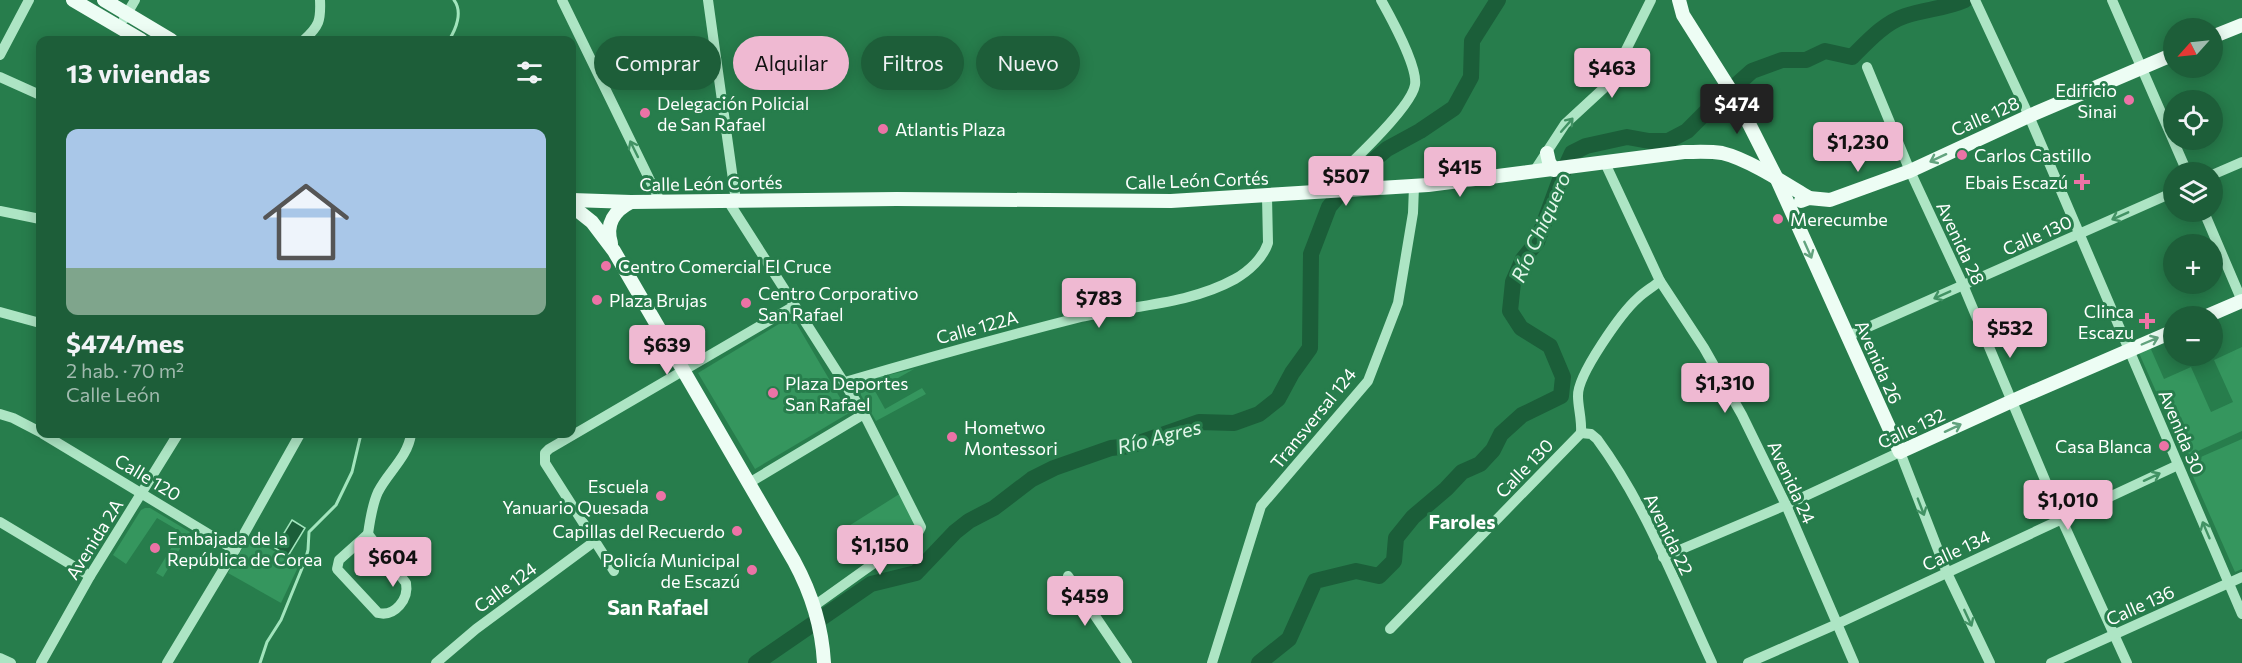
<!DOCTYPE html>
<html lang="es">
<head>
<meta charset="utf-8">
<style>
  :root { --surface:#1d5e39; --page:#2a6744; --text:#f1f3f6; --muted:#a0baae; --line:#3b7353; --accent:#efb9d2 }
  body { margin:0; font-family:Commissioner,sans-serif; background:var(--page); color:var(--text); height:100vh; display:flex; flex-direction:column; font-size:22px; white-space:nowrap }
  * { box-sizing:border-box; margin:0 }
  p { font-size:20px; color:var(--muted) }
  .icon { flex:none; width:33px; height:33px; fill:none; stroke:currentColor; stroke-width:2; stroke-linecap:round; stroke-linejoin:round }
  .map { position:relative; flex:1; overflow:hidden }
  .side { position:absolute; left:36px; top:36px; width:540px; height:402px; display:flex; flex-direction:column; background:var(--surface); border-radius:12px; box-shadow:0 3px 15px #0003 }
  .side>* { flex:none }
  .guide { position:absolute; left:594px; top:36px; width:570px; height:54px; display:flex; gap:12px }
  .needle { width:39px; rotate:243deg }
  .buttons { position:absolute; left:2163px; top:18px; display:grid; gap:12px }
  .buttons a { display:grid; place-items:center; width:60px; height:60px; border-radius:50%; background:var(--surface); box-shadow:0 3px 15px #0003; font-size:30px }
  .price { position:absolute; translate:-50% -51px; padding:0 14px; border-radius:6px; background:var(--accent); color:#111; font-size:20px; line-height:39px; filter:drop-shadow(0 2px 3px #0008) }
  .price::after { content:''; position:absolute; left:50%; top:36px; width:18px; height:14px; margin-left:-9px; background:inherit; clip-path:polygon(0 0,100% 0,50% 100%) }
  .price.current { background:#222; color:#fff }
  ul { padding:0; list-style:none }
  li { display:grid; align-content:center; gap:12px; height:318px; padding:0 30px }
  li+li { border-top:2px solid var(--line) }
  li span { display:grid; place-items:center; height:186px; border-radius:12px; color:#555 }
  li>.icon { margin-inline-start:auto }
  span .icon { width:108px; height:108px; fill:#fffc; stroke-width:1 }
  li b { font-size:26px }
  h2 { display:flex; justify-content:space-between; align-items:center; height:72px; padding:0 30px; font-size:26px }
  .tag { padding:0 21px; border-radius:27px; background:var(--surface); box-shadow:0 3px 15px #0003; font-size:21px; line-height:54px }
  .tag.current { background:var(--accent); color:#111 }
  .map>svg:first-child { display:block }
</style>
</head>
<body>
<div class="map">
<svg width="2242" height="663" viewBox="0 0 2242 663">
  <rect width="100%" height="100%" fill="#277d4c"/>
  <g fill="#35965e">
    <polygon points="792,316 849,413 755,469 698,373"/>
    <polygon points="2150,347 2164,379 2191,367 2211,412 2233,402 2214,360 2242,347 2242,431 2185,457 2139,353"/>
    <polygon points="914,369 875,391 885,409 922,388 926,394 876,421 854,383"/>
    <polygon points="2242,439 2242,569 2235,572 2187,463"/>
    <polygon points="901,493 918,527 864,565 844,529"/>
    <polygon points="145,508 150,508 190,532 163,577 156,573 181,532 157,518 126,564 113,555 141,510"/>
    <polygon points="249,537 299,565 281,603 228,573"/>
  </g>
  <polygon fill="#1b5e39" stroke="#a2e5bd" stroke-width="1.5" points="292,520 305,528 288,556 275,548"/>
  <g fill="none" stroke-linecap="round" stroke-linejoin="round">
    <g stroke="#a2e5bd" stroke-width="3">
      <path d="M 449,40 C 456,29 463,12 454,0"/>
      <polyline points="260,663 267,642 281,620 305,561 308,550 309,532 336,505 352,472 361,434"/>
    </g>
    <g stroke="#1b5e39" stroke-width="16">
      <polyline points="756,663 871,584 916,573 955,532 969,521 994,508 1032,479 1054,468 1111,448 1130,446 1199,422 1234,423 1259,414 1278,399 1292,373 1310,348 1311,254 1329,207 1354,177 1387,149 1420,131 1454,108 1471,77 1472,41 1498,0"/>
      <path d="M 1259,663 L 1289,639 L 1315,581 L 1356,571 L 1379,576 L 1394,561 L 1396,538 L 1413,517 L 1446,489 L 1462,472 L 1480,464 L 1493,450 L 1501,434 L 1522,415 L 1561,396 L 1563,377 L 1550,346 L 1521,328 L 1510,311 L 1513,282 L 1523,259 L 1537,242 L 1561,177 L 1572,153 L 1586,146 L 1627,137 L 1649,141 L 1668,141 L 1687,131 L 1707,111 L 1752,71 L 1782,60 L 1806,60 L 1825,51 L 1852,57 C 1868,41 1884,23 1905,16 C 1925,9 1945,9 1965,0"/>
    </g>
    <g stroke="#ade5c4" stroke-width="10">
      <polyline points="562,0 660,201"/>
      <polyline points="708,0 736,201"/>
      <polyline points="1975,0 2029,116 2242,614"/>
      <polyline points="2112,0 2187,172"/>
      <polyline points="124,19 135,0"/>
      <path d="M 304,40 C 319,26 321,21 320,0"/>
      <polyline points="0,55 29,0"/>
      <polyline points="1867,67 1910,171 1963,285 2061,518 2127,663"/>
      <polyline points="0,77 40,95"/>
      <polyline points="1605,163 1660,281 1704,348 1742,415 1786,505 1854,663"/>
      <polyline points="1533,173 1565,124 1604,88 1612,78 1651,0"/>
      <polyline points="2212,175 2242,162"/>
      <path d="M 1316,193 C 1338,177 1411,109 1415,85 C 1418,67 1390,16 1381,0"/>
      <polyline points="728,201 864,414 921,527 919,531 814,606"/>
      <polyline points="0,211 40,219"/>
      <polyline points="2204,212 2242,301"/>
      <polyline points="0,312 40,323"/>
      <polyline points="1848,336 2174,192"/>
      <path d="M 845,382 C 923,359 1002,337 1081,317 C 1132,305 1188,305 1235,279 C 1249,271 1263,258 1268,243 L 1267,197"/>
      <polyline points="0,414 13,418 40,432"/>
      <path d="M 1581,433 L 1591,434 L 1597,439 C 1646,505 1677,588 1712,663"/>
      <path d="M 1581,433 C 1582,419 1578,408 1578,396 C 1577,375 1622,312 1638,298 C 1644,292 1653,287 1660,281"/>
      <polyline points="43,434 235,550"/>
      <polyline points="749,483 864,414"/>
      <polyline points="0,522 90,576"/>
      <path d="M 368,534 L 406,583 C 409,599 395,617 378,613 L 337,569 L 339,560 Z"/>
      <path d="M 368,534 C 370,520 372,505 378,492 C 388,472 408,457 411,434"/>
      <polyline points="1663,557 1786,505 1900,452 1947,573 1990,663"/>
      <polyline points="614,571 545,463 545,453 549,449 794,306"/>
      <polyline points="1068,576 1127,663"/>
      <polyline points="1390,629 1581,433"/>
      <polyline points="0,658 11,663"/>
      <polyline points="41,663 90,576 178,434"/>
      <polyline points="167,663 235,550 300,434"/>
      <polyline points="436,663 476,629 595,541"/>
      <polyline points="1212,663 1261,506 1368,381 1398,303 1413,213 1414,186"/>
      <polyline points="1748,663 1837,624 2178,465"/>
      <polyline points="2051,663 2242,577"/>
    </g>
    <g stroke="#edfdf4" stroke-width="14">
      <polyline points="73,0 141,40"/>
      <polyline points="104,0 171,40"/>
      <polyline points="1679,0 1683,15 1738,102 1776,177 1900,452 2012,401 2174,331"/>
      <polyline points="2212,37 2242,25"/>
      <polyline points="1547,153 1549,162 1554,170"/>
      <path d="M 572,200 L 631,202 L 897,199 L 1171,201 L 1428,185 L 1684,152 C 1696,152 1709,151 1722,153 C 1748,159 1786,184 1809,198"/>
      <polyline points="1801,201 1809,198 1830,200 1910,171 2029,116 2174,54"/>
      <path d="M 572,206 L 592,222 L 614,251 L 794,561 C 812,594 822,626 824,663"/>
      <path d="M 611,243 C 605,224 615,210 631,202"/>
      <polyline points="2207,316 2242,301"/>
    </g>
  </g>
  <defs><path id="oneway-shaft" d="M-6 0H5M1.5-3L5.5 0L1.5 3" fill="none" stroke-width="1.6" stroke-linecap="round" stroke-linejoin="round" transform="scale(1.5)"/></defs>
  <g stroke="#429264">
    <use href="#oneway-shaft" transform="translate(1567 125) rotate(-49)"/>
    <use href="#oneway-shaft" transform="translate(634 149) rotate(-116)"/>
    <use href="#oneway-shaft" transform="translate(2120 216) rotate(156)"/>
    <use href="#oneway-shaft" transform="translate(1942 295) rotate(156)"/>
    <use href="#oneway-shaft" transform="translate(2152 477) rotate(-25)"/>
    <use href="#oneway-shaft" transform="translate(1921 507) rotate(69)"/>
    <use href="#oneway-shaft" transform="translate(2206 530) rotate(-113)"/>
    <use href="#oneway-shaft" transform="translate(1968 618) rotate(65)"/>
  </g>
  <g stroke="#62a37e">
    <use href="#oneway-shaft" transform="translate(1938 158) rotate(155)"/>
    <use href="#oneway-shaft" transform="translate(1808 250) rotate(66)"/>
    <use href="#oneway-shaft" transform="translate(2150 341) rotate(-23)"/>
    <use href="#oneway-shaft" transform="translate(1953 428) rotate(-25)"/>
  </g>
  <g fill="#ec73a6" stroke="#277d4c" stroke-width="2">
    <circle cx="2129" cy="100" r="6"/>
    <circle cx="645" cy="113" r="6"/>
    <circle cx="883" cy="129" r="6"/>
    <circle cx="1962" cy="155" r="6"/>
    <path d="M2079 173h6v6h6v6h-6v6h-6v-6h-6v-6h6z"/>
    <circle cx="1778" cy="219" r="6"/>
    <circle cx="606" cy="266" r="6"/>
    <circle cx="597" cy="300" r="6"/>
    <circle cx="746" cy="303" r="6"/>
    <path d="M2144 312h6v6h6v6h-6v6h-6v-6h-6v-6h6z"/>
    <circle cx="773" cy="393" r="6"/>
    <circle cx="952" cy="437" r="6"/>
    <circle cx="2164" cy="446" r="6"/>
    <circle cx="661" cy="496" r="6"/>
    <circle cx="737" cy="531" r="6"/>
    <circle cx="155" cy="548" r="6"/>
    <circle cx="752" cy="570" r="6"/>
  </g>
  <g text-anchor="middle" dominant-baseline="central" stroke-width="6" stroke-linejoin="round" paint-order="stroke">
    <g font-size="18" fill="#fff" stroke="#277d4c" text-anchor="start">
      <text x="2117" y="90" text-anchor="end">Edificio<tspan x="2117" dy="21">Sinai</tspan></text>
      <text x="657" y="103">Delegación Policial<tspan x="657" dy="21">de San Rafael</tspan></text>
      <text x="895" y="129">Atlantis Plaza</text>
      <text x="1974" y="155">Carlos Castillo</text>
      <text x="2068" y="182" text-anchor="end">Ebais Escazú</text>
      <text x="1790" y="219">Merecumbe</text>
      <text x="618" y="266">Centro Comercial El Cruce</text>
      <text x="758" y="293">Centro Corporativo<tspan x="758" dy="21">San Rafael</tspan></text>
      <text x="609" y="300">Plaza Brujas</text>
      <text x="2134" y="311" text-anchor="end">Clinca<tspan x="2134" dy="21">Escazu</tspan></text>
      <text x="785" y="383">Plaza Deportes<tspan x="785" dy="21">San Rafael</tspan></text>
      <text x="964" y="427">Hometwo<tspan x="964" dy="21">Montessori</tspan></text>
      <text x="2152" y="446" text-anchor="end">Casa Blanca</text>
      <text x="649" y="486" text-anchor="end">Escuela<tspan x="649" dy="21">Yanuario Quesada</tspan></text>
      <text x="725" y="531" text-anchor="end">Capillas del Recuerdo</text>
      <text x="167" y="538">Embajada de la<tspan x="167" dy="21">República de Corea</tspan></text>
      <text x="740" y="560" text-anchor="end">Policía Municipal<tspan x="740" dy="21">de Escazú</tspan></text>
    </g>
    <g font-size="18" fill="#fff" stroke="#277d4c">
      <text transform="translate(1985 116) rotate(-24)">Calle 128</text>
      <text transform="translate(1197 180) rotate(-2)">Calle León Cortés</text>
      <text transform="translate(711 183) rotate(-1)">Calle León Cortés</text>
      <text transform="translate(2037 235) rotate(-24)">Calle 130</text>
      <text transform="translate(1961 243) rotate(65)">Avenida 28</text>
      <text transform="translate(977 327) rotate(-15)">Calle 122A</text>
      <text transform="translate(1879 362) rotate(66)">Avenida 26</text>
      <text transform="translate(1313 418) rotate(-51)">Transversal 124</text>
      <text transform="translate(1911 428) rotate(-25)">Calle 132</text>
      <text transform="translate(2182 432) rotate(67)">Avenida 30</text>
      <text transform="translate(1524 468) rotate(-46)">Calle 130</text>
      <text transform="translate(148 477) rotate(31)">Calle 120</text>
      <text transform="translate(1792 482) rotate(65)">Avenida 24</text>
      <text transform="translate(1669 534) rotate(64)">Avenida 22</text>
      <text transform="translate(94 539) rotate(-58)">Avenida 2A</text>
      <text transform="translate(1956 550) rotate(-25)">Calle 134</text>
      <text transform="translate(505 587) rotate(-36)">Calle 124</text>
      <text transform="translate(2140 605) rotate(-24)">Calle 136</text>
    </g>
    <g font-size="20" font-style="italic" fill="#e3f7eb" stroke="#277d4c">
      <text transform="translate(1540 227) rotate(-66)">Río Chiquero</text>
      <text transform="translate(1159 436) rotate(-14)">Río Agres</text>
    </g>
    <g font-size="20" font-weight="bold" fill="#fff" stroke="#277d4c">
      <text x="1462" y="521">Faroles</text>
    </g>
    <g font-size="21" font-weight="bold" fill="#fff" stroke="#277d4c">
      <text x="658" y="606">San Rafael</text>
    </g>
  </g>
</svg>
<div class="buttons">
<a><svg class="needle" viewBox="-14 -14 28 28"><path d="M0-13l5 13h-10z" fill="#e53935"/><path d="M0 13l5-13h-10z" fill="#a0baae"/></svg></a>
<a><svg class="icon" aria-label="locate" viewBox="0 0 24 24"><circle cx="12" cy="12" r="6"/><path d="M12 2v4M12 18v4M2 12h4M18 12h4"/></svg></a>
<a><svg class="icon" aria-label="layers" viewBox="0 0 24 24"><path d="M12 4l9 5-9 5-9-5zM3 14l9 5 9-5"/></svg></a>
<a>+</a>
<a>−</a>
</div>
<b class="price" style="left:1612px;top:99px">$463</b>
<b class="price current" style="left:1737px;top:135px">$474</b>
<b class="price" style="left:1858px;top:173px">$1,230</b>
<b class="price" style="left:1460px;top:198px">$415</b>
<b class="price" style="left:1346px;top:207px">$507</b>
<b class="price" style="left:1099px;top:329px">$783</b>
<b class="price" style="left:2010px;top:359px">$532</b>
<b class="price" style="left:667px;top:376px">$639</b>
<b class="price" style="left:1725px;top:414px">$1,310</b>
<b class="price" style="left:2068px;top:531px">$1,010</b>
<b class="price" style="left:880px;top:576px">$1,150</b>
<b class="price" style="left:393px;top:588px">$604</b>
<b class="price" style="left:1085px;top:627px">$459</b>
<div class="guide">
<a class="tag">Comprar</a>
<a class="tag current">Alquilar</a>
<a class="tag">Filtros</a>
<a class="tag">Nuevo</a>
</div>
<section class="side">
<h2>13 viviendas<svg class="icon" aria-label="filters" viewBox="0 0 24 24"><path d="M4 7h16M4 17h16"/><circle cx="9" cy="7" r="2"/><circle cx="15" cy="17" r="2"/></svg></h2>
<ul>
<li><span style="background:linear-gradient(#a9c7e8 75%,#7fa58c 0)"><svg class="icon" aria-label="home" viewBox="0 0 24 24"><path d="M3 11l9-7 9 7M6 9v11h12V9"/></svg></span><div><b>$474/mes</b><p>2 hab. · 70 m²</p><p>Calle León</p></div></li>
</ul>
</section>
</div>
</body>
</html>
